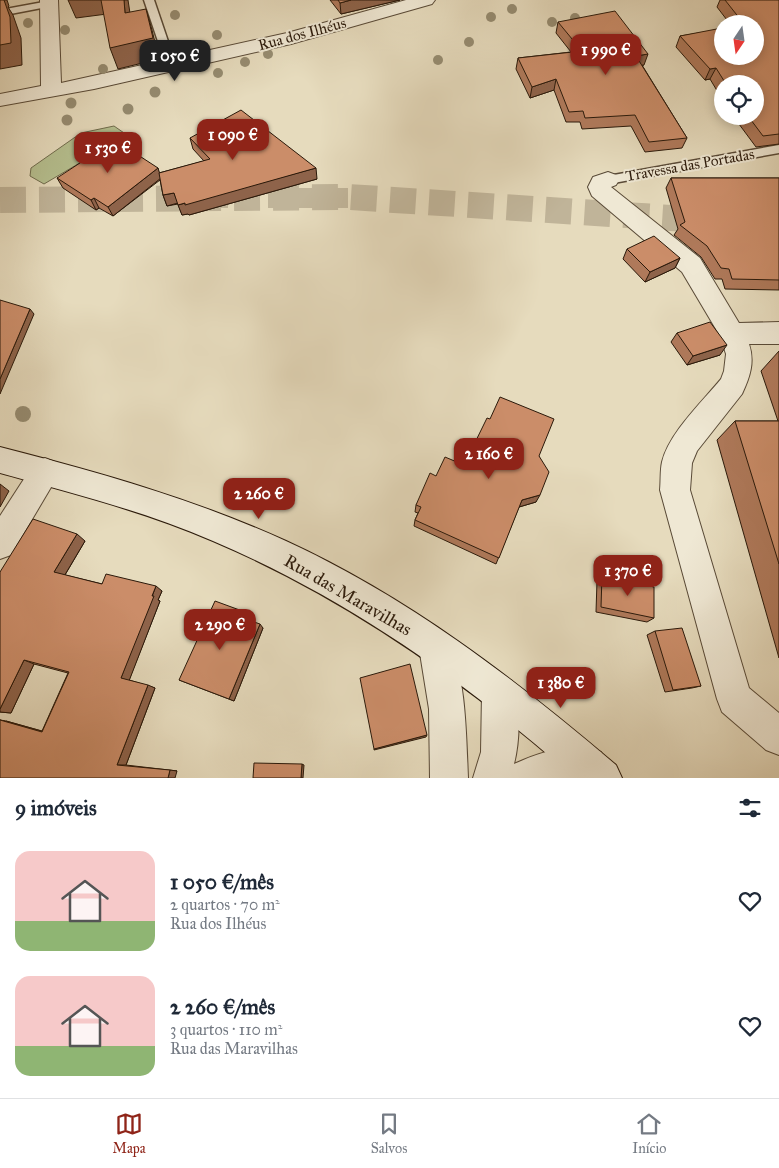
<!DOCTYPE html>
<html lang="pt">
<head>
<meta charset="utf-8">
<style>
  :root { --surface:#fff; --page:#f2f2f3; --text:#1f2937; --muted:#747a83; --line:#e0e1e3; --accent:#8f2418 }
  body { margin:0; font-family:"IM FELL Great Primer",serif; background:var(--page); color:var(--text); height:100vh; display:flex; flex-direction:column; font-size:19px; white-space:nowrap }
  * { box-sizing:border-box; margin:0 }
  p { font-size:16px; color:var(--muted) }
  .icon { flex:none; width:28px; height:28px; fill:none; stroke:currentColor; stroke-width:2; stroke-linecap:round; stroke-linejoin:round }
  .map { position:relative; height:778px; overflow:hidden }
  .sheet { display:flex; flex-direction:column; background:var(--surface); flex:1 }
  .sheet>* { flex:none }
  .needle { width:32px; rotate:193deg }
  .controls { position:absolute; left:714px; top:15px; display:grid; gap:10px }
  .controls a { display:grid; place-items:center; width:50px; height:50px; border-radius:50%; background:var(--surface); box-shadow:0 2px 12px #0003; font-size:25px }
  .price { position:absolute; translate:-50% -42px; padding:0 11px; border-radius:10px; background:var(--accent); color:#fff; font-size:16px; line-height:32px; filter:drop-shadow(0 1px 2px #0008) }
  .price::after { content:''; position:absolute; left:50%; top:30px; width:15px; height:11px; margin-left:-8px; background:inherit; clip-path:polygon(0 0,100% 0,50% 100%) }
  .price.active { background:#222; color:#fff }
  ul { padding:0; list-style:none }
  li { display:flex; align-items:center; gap:15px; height:125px; padding:0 15px }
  li span { display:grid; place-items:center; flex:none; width:140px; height:100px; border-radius:15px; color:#555 }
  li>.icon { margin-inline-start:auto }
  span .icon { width:60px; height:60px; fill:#fffc; stroke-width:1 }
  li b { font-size:21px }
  h2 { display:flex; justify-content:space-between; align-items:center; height:60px; padding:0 15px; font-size:21px }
  .tabs { display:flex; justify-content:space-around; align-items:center; height:70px; border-top:1px solid var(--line); background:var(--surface); font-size:14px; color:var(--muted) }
  .tabs a { display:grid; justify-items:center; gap:2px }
  .tabs .active { color:var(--accent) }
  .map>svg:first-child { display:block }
</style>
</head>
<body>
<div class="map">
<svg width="779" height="778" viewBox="0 0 779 778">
  <rect width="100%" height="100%" fill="#e6dbbd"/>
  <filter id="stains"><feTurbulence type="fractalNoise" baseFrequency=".004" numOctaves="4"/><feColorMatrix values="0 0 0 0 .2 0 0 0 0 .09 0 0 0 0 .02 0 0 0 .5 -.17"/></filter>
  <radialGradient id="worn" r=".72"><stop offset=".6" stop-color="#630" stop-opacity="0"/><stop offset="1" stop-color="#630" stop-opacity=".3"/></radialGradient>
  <polygon fill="#b6c090" stroke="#706c4d" points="114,126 127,135 44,184 30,176 31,168 81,133"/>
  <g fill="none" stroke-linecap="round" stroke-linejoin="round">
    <polyline stroke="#c0b499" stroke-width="20" stroke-dasharray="20 10" stroke-linecap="butt" points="208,198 368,198"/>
    <polyline stroke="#c0b499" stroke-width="26" stroke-dasharray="26 13" stroke-linecap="butt" points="0,200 349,197 779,225"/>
    <defs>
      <g id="service">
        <polygon points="144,0 154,0 176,65 175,67 167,67 166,65"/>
        <polygon points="49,1 52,2 52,6 0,16 0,10"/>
        <polygon points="779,145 779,153 608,184 602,180 608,176"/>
      </g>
      <g id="minor">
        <polygon points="40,0 58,0 61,83 287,33 406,0 435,0 432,4 291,44 94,89 0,106 0,94 41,86"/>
        <path d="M 608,172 L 616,175 L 619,180 L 616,185 L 611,187 L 700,258 L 739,323 L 779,322 L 779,344 L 749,344 C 755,362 750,377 742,394 L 697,451 L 692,463 L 690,490 L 749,688 L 779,713 L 779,755 L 766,750 L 722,712 L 717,699 L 660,490 C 661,481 660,471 662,462 C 669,433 702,402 721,379 L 724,371 L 726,354 L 720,336 L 682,272 L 592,196 L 588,187 L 593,177 Z"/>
        <polygon points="45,458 55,462 60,472 11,555 0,559 0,516 35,462"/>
      </g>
      <g id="tertiary">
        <path d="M 436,630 L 448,635 C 466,679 466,731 468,778 L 430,778 L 429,709 L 419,647 L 424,635 Z"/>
        <path d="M 500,675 L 512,681 C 521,702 520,741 514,764 C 540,752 574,741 601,752 L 607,765 L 601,778 L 473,778 L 481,752 L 482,693 L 488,681 Z"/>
      </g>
      <path id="secondary" d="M 0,447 C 98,472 194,499 286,541 C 408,597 515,679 616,765 L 622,778 L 575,778 C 466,682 347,598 213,541 C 144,511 72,493 0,473 Z"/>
    </defs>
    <use href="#service" stroke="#594a37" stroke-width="3"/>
    <use href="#minor" stroke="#594a37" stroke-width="2"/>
    <use href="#tertiary" stroke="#594a37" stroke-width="2"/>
    <use href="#secondary" stroke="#2a190a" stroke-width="2"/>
    <use href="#service" fill="#efe8d4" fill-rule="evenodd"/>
    <use href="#minor" fill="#efe8d4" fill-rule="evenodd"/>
    <use href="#tertiary" fill="#efe8d4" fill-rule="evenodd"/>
    <use href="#secondary" fill="#efe8d4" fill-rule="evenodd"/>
  </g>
  <g fill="#968c71">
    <circle cx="512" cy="9" r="5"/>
    <circle cx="175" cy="15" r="5"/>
    <circle cx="491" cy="17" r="5"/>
    <circle cx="575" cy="18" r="5"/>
    <circle cx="552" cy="22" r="5"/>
    <circle cx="28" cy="23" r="5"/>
    <circle cx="65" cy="30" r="5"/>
    <circle cx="217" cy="35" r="5"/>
    <circle cx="469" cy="42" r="5"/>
    <circle cx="268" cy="54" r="5"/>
    <circle cx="438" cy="60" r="5"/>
    <circle cx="245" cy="62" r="5"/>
    <circle cx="103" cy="69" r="5"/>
    <circle cx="218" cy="73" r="5"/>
    <circle cx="155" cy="92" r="5.5"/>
    <circle cx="71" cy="103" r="5.5"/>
    <circle cx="128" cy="109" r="5.5"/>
    <circle cx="67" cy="120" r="5.5"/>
    <circle cx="134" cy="145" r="5.5"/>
    <circle cx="23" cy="414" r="8"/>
  </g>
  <g fill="#af795a" stroke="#2a190a">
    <polygon points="330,0 400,0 341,14"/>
    <polygon points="720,0 779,0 779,144 756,147 733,116 755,116 755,84 722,84 722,99 710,79 705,80 676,47 680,36 755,24 730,24 717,7"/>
    <polygon points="558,22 644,65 642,65 687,138 682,148 645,152 631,126 582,129 580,122 566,122 554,90 530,98 516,69 518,58 571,52 556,33"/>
    <polygon points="190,138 317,179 189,215 188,214 182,215 178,204 167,206 163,195 160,180 113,216 99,208 96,210 63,188 57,178 158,168 159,173 204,161 193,149"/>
    <polygon points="671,178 779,178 779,290 725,289 722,279 715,279 701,257 674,235 678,229 666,188"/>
    <polygon points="627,249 680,258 675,268 645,282 623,259"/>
    <polygon points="677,333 720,355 687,365 671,342"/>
    <polygon points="779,351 779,658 717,440 735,421 778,421 761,371"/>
    <polygon points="539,456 536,502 519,507 496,564 414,526 415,520 418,513 415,512 416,505 436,476"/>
    <polygon points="85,541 65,575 102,584 162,591 158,600 160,601 129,680 155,688 126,765 177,771 0,778 6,721 42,731 68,673 34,664 11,713 0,712 0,572"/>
    <polygon points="602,576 654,618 647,622 596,612 597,581"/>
    <polygon points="245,612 249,616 247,619 263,628 234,701 179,680"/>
    <polygon points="655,631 701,686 692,688 665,692 647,635"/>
  </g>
  <g fill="#8e634a" stroke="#2a190a">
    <polygon points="0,0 7,0 9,6 8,7 13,15 21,38 22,65 0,69"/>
    <polygon points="68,0 102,0 107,14 76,18"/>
    <polygon points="124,0 128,0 133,33 125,13"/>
    <polygon points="351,0 400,0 341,14 340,3"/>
    <polygon points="146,9 152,30 159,59 118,69 110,48"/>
    <polygon points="648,54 644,65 633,66 636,56"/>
    <polygon points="716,68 710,79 705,80 710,69"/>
    <polygon points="556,79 554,90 530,98 532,87"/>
    <polygon points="158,168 161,178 113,216 108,207"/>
    <polygon points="316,168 317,179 189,215 188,214 182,215 178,205"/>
    <polygon points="174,193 178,203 167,206 163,195"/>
    <polygon points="94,198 99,208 96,210 91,200"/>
    <polygon points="680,258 675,268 645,282 650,272"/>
    <polygon points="30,309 34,314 0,394 0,379"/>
    <polygon points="727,345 720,355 687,365 693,356"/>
    <polygon points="0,484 9,491 0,507"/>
    <polygon points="540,495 536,502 519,507 522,500"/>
    <polygon points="77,534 85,541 63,578 54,572"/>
    <polygon points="156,586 162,591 158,600 160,601 129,681 121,678"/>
    <polygon points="245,612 249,616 246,622 242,618"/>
    <polygon points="260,624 263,628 234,701 229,699"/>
    <polygon points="24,660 34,664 11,713 0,712 0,709"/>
    <polygon points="148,685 155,688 126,765 117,765"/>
    <polygon points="0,720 6,721 52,734 42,732"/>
    <polygon points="427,735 426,737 374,750 374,749"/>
    <polygon points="302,764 304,765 303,778 301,778"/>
    <polygon points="170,770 177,771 175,778 168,778"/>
  </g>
  <g fill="#cb8d69" stroke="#2a190a">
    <polygon points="0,0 4,0 10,17 11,43 0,45"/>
    <polygon points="101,0 124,0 125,13 146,9 153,38 110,48"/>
    <polygon points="338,0 351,0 340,3"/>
    <polygon points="725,0 779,0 779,134 763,136 748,116 755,116 755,84 726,84 716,68 710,69 680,36 722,28 722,56 755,56 755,24 744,24"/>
    <polygon points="615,11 648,54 636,56 687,138 649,142 635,115 585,118 583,111 569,112 556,79 532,87 518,58 582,51 558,22"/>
    <polygon points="241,110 316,168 185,205 185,203 178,205 174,193 163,195 159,173 210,159 190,138"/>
    <polygon points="115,140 158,168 108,207 94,198 91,200 57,178"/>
    <polygon points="671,178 779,178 779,280 732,279 729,269 721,268 707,246 680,225 685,222"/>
    <polygon points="654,236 680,258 650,272 627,249"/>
    <polygon points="0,300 30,309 0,379"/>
    <polygon points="710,322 727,345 693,356 677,333"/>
    <polygon points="500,397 554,419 539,456 549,472 540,495 522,500 499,558 415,520 421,507 416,505 430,473 436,476 445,457 464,465 487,418 490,419"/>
    <polygon points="735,421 779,421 779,564"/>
    <polygon points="33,519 77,534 54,572 102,584 106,574 156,586 152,596 154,596 121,678 148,685 117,765 170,770 168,778 0,778 0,720 42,732 69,672 24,660 0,709 0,572"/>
    <polygon points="602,576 654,587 654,618 601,607"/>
    <polygon points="215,601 245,612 242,618 260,624 229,699 179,680"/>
    <polygon points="682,628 701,686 673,690 655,631"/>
    <polygon points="410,664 427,735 374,749 360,678"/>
    <polygon points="254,763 302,764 301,778 253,778"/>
  </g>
  <g text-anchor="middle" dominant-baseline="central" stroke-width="4" stroke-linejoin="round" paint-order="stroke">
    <g font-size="15" fill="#2a190a" stroke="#efe8d4">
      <text transform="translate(302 34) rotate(-15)">Rua dos Ilhéus</text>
      <text transform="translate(690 165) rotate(-10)">Travessa das Portadas</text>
    </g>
    <g font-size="18" fill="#2a190a" stroke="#efe8d4">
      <text transform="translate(348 595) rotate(30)">Rua das Maravilhas</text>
    </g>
  </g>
  <rect width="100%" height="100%" filter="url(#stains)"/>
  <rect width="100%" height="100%" fill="url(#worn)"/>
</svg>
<div class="controls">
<a><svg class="needle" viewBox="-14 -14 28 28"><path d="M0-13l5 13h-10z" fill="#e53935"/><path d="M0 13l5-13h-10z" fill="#747a83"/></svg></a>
<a><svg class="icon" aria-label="locate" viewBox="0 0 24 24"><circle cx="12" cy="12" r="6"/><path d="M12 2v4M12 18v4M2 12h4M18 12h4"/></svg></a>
</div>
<b class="price" style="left:606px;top:76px">1 990 €</b>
<b class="price active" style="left:175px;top:82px">1 050 €</b>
<b class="price" style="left:233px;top:161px">1 090 €</b>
<b class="price" style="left:108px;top:174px">1 530 €</b>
<b class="price" style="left:489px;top:480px">2 160 €</b>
<b class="price" style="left:259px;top:520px">2 260 €</b>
<b class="price" style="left:628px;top:597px">1 370 €</b>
<b class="price" style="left:220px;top:651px">2 290 €</b>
<b class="price" style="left:561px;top:709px">1 380 €</b>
</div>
<section class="sheet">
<h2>9 imóveis<svg class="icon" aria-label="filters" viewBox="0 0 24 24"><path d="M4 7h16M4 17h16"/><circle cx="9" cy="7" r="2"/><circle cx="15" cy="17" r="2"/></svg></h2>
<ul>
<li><span style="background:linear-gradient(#f6c9c9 70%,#8fb573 0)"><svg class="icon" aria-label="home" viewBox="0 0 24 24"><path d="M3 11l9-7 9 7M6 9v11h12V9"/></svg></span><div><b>1 050 €/mês</b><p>2 quartos · 70 m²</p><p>Rua dos Ilhéus</p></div><svg class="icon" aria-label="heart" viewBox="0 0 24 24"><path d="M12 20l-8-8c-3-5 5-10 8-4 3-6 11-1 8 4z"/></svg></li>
<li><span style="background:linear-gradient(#f6c9c9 70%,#8fb573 0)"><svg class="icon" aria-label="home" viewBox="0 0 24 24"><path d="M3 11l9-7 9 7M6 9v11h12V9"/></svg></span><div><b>2 260 €/mês</b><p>3 quartos · 110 m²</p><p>Rua das Maravilhas</p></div><svg class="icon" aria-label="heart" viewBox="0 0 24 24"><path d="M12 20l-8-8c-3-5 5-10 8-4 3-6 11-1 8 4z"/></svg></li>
</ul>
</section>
<nav class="tabs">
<a class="active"><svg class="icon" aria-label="map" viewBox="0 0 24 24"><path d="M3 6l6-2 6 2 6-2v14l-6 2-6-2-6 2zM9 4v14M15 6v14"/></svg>Mapa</a>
<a><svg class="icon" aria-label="saved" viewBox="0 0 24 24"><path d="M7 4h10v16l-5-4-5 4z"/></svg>Salvos</a>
<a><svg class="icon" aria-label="home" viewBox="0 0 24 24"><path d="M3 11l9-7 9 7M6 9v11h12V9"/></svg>Início</a>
</nav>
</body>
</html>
